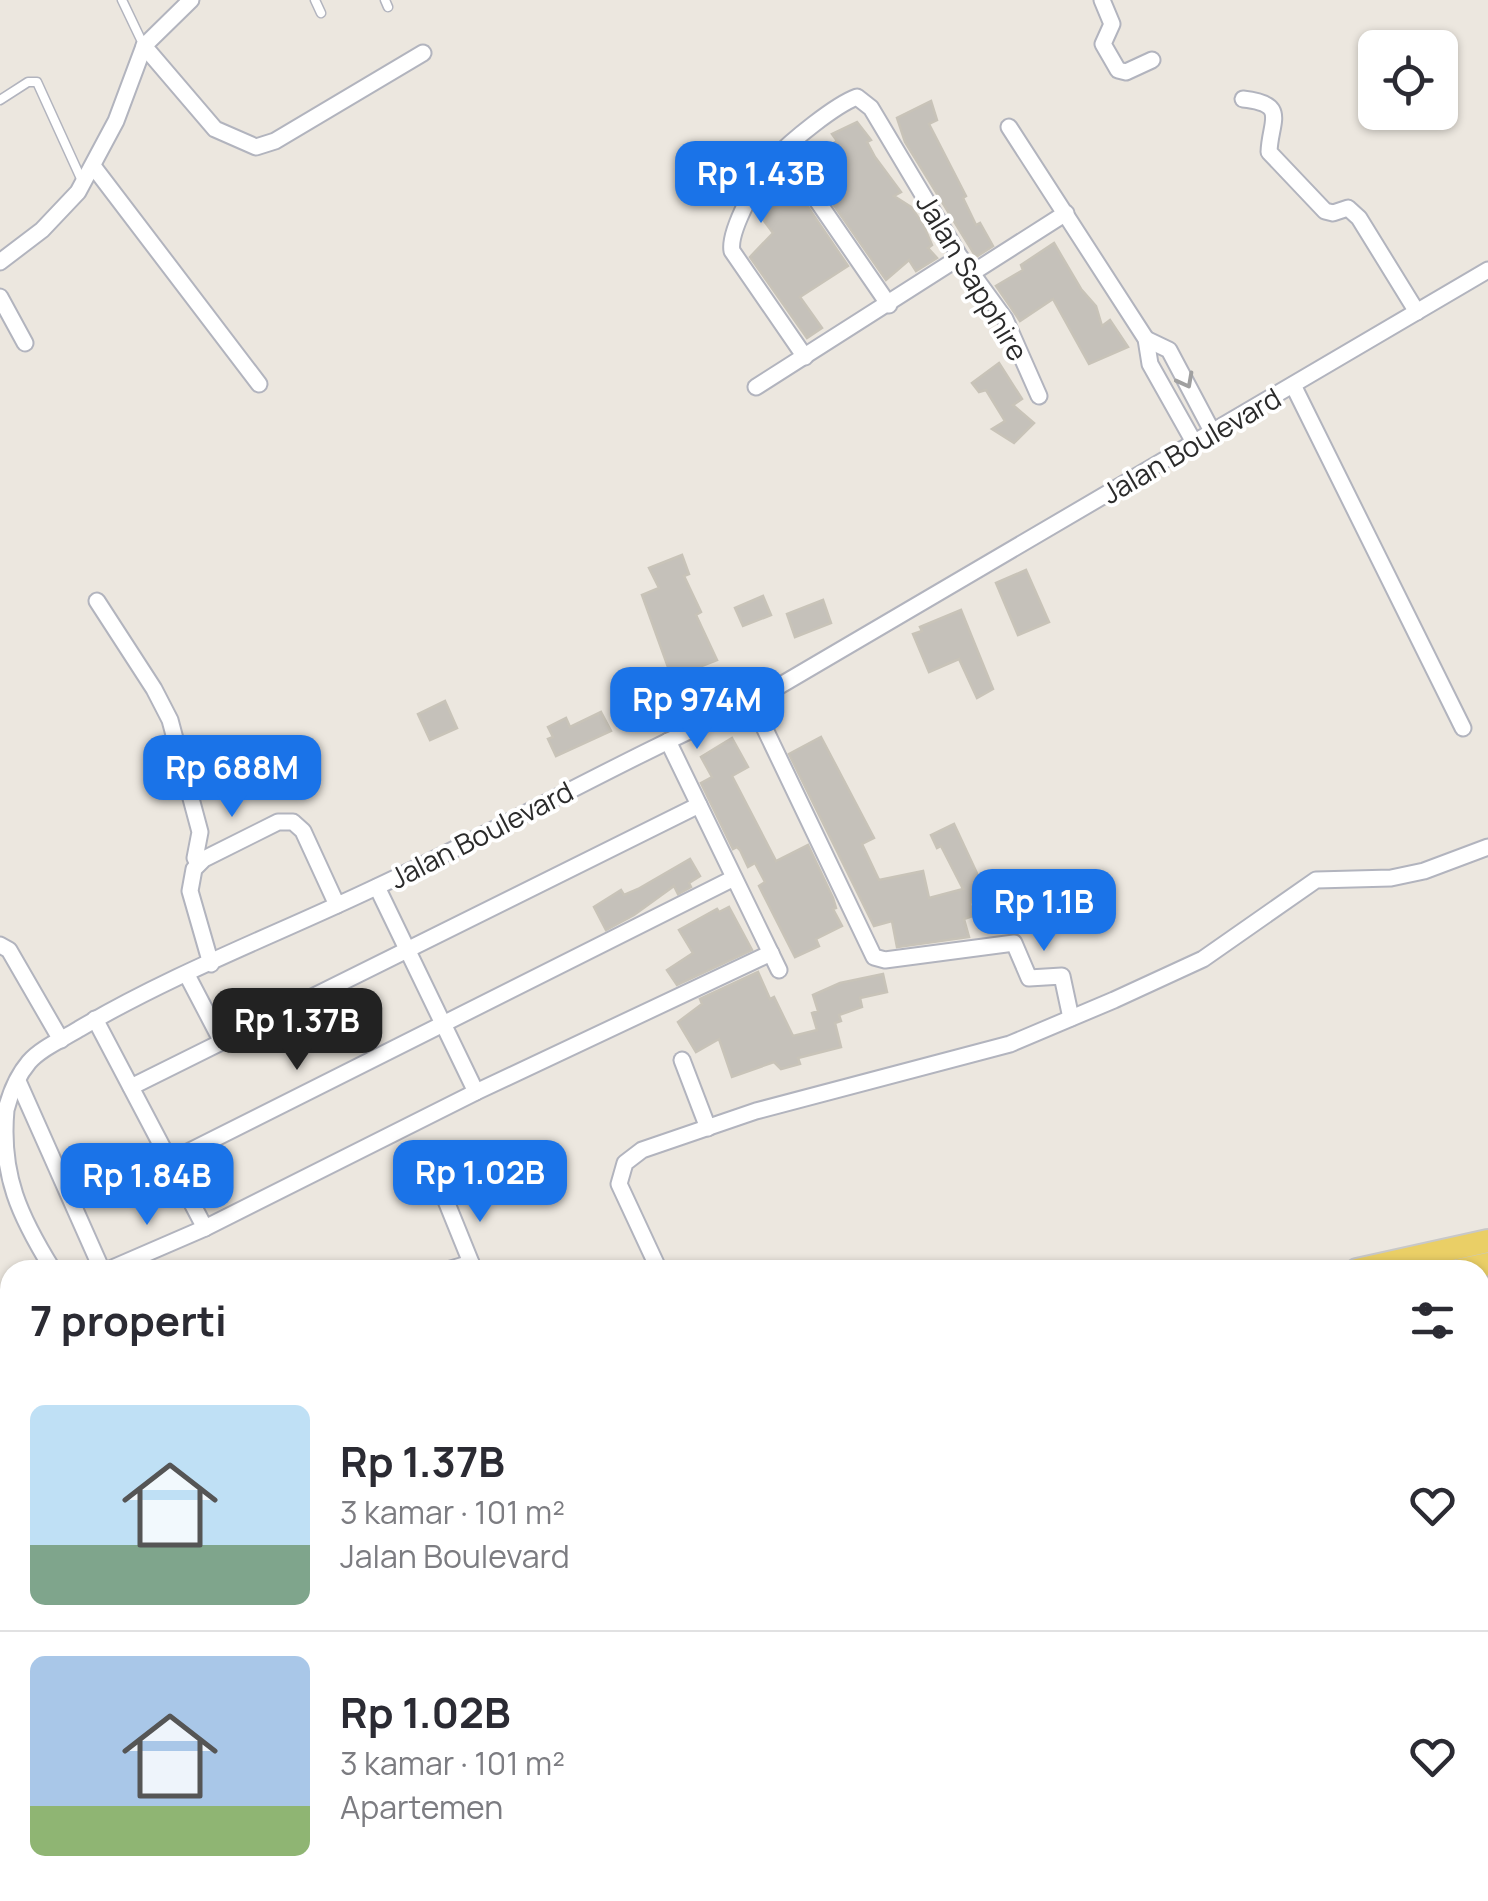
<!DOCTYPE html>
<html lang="id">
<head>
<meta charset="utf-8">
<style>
  :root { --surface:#fff; --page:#f7f7f7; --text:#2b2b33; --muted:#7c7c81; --line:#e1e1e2; --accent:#1a73e8 }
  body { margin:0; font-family:Manrope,sans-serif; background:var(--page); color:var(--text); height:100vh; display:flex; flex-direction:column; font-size:38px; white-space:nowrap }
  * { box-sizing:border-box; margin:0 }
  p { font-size:32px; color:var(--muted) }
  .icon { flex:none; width:55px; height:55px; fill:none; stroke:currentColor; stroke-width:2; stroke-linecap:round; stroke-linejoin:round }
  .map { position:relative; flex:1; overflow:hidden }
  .panel { position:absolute; left:0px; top:1260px; width:1490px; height:642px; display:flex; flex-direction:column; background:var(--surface); border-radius:30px 30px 0 0; box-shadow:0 2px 8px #0004 }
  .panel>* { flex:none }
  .fabs { position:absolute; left:1358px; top:30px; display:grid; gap:20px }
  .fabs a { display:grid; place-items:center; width:100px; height:100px; border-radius:15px; background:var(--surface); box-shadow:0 2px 8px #0004; font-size:50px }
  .price { position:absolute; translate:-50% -85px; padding:0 22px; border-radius:20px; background:var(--accent); color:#fff; font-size:32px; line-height:65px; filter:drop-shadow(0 2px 5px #0008) }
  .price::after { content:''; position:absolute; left:50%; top:60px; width:30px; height:22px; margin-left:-15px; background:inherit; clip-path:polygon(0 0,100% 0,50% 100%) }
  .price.selected { background:#222; color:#fff }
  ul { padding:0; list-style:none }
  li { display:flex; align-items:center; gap:30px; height:250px; padding:0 30px }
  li+li { border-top:2px solid var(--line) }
  li span { display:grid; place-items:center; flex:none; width:280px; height:200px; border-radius:15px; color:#555 }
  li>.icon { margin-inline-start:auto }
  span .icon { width:120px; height:120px; fill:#fffc; stroke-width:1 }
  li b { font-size:42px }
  h2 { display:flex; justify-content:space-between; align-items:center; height:120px; padding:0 30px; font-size:42px }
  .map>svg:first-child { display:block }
</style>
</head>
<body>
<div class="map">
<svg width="1488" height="1901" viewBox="0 0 1488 1901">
  <rect width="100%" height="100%" fill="#ece7df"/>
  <g fill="#c5c1ba" stroke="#c8c3b8" stroke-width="2.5">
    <polygon points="931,101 937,120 929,124 966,196 963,198 976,225 980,223 993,246 976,257 905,142 897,118"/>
    <polygon points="857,122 871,140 867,142 875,157 901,192 894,196 911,207 923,224 932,245 928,248 937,258 916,271 909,260 886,280 803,161 837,141 832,134"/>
    <polygon points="785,173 848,266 800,297 822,328 807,338 750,257 773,233 756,210"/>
    <polygon points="1054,243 1081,289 1096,306 1102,326 1110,320 1128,347 1089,364 1053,299 1020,321 996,286 1023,270 1021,265"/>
    <polygon points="999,363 1022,399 1013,405 1034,423 1014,443 992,429 1005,421 986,390 979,392 972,383"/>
    <polygon points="682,555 689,574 684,576 701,612 696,615 717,660 689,671 691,675 673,681 642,595 659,588 649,568"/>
    <polygon points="1026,570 1049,622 1018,635 996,583"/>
    <polygon points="763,596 771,615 743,626 735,608"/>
    <polygon points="823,600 831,623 795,637 787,614"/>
    <polygon points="961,610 993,689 977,698 959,659 929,672 913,634 922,631 920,627"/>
    <polygon points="445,701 457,728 430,740 418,714"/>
    <polygon points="601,712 611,731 556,756 548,739 553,737 548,727 566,718 570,727"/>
    <polygon points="821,737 874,838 862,844 879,880 923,871 929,898 963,889 941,846 937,848 931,835 954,824 987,895 970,903 973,916 964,919 969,937 897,947 892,921 874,926 789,754"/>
    <polygon points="732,738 748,767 732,776 776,861 808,845 833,898 836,908 833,909 842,926 816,939 819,946 795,957 759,886 765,882 755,863 748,867 740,850 737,847 733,849 701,783 712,777 701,757"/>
    <polygon points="690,859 700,876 689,883 691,887 678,894 674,886 634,915 606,930 594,907 621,890 624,895 638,889"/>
    <polygon points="729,907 752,950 677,985 667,970 693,953 679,930 717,909 719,912"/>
    <polygon points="758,972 770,999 774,997 793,1036 817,1030 812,1013 818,1011 813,995 840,983 883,974 887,992 860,998 862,1007 839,1015 841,1021 835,1023 841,1047 798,1058 800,1064 781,1069 774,1062 732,1077 719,1039 696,1052 678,1022 702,1004 700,999"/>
  </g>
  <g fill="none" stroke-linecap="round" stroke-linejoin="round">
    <defs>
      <g id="lane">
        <polyline points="122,0 144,46"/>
        <polyline points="315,0 321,13"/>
        <polyline points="385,0 388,7"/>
        <polyline points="0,100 28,82 37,82 83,183"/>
        <polyline points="451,1901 458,1892"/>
      </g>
      <g id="street">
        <polyline points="1102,0 1112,24 1103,44 1118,70 1126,72 1152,60"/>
        <polyline points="144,46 215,129 256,147 275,141 423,53"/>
        <path d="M 1243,99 C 1289,104 1270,121 1269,152 L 1325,211 L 1333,213 L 1348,208 L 1359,218 L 1417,312"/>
        <polyline points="1009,127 1146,339 1150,364 1195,444"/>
        <polyline points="783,151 889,305"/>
        <polyline points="93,166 259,384"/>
        <polyline points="0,262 42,230 78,192 116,121 144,46 191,0"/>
        <polyline points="972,273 1066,213"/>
        <polyline points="0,297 25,343"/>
        <polyline points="1146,339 1169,350 1213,433"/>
        <path d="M 805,357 L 732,251 C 728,231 760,174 774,159 C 791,141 835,105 857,97 L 871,108 L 960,257 L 1005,319 L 1039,396"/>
        <polyline points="1293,385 1463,728"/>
        <polyline points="756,387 960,257"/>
        <polyline points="97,601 154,689 170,720 200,832 195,858 198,864"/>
        <polyline points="752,702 874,957 885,960 1014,943 1029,978 1062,976 1071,1018"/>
        <polyline points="668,741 779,970"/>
        <polyline points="377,887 476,1092"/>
        <polyline points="0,945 9,950 61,1040"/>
        <polyline points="211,964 190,891 194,869 204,859 278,822 293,822 303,831 337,905"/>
        <polyline points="187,975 222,1042"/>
        <polyline points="95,1019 205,1228"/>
        <polyline points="682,1060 708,1128"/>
        <polyline points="18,1081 102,1270"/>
        <polyline points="131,1087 699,805"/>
        <polyline points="170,1161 734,878"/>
        <polyline points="444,1196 474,1270"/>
        <path d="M 53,1270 C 20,1217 0,1175 6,1110 C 10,1094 18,1075 29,1062 C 41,1048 63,1039 79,1029 C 172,974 275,935 372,889 C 500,830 623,759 752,702 L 1488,270"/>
        <polyline points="108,1270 205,1228 476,1092 771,953"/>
        <polyline points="447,1270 471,1263"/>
        <polyline points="659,1270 619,1184 625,1163 642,1150 756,1111 1010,1044 1114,1000 1203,959 1316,880 1391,878 1424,871 1488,847"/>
        <polyline points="0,1315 10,1311"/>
        <polyline points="0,1859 10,1852"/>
      </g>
      <g id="primary">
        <polyline points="1357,1270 1488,1241"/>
        <polyline points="1460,1270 1488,1264"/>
        <polyline points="0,1638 10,1636"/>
        <polyline points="0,1664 10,1662"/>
      </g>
    </defs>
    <use href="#lane" stroke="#b2b4be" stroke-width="11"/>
    <use href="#street" stroke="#b2b4be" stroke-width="19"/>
    <use href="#primary" stroke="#c8c8c8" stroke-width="26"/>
    <use href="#lane" stroke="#fff" stroke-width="8"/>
    <use href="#street" stroke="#fff" stroke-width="15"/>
    <use href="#primary" stroke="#eacf66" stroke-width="22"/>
  </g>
  <defs><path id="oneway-chevron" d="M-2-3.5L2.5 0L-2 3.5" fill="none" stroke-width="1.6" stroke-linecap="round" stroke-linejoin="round" transform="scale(2.5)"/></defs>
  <use stroke="#a0a0a0" href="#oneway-chevron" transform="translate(1186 381) rotate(62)"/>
  <g text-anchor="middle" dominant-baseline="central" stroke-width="8" stroke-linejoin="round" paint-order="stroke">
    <g font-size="28" fill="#2b2b2b" stroke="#fff">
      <text transform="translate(973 277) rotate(59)">Jalan Sapphire</text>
      <text transform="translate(1191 445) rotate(-30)">Jalan Boulevard</text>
      <text transform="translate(481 834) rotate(-27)">Jalan Boulevard</text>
    </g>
  </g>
</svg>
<div class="fabs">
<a><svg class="icon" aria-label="locate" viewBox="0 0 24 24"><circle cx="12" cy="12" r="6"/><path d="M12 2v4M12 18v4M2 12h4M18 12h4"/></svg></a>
</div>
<b class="price" style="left:761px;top:226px">Rp 1.43B</b>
<b class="price" style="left:697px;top:752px">Rp 974M</b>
<b class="price" style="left:232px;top:820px">Rp 688M</b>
<b class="price" style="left:1044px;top:954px">Rp 1.1B</b>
<b class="price selected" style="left:297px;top:1073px">Rp 1.37B</b>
<b class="price" style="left:480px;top:1225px">Rp 1.02B</b>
<b class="price" style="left:147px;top:1228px">Rp 1.84B</b>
<section class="panel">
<h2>7 properti<svg class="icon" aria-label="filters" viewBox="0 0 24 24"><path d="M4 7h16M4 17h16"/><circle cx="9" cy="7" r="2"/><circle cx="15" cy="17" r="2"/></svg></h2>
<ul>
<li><span style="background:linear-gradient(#bfe0f5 70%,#7fa58c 0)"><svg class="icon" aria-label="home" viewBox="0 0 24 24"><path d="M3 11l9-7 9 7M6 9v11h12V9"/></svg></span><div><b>Rp 1.37B</b><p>3 kamar · 101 m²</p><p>Jalan Boulevard</p></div><svg class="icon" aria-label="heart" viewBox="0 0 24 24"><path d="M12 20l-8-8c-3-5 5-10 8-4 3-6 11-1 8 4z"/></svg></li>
<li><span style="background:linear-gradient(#a9c7e8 75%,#8fb573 0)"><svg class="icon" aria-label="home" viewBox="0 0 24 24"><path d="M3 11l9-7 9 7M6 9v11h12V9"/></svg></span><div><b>Rp 1.02B</b><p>3 kamar · 101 m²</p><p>Apartemen</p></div><svg class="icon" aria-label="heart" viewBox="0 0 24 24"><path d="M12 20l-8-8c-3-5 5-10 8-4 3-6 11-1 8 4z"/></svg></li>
</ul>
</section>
</div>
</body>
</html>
